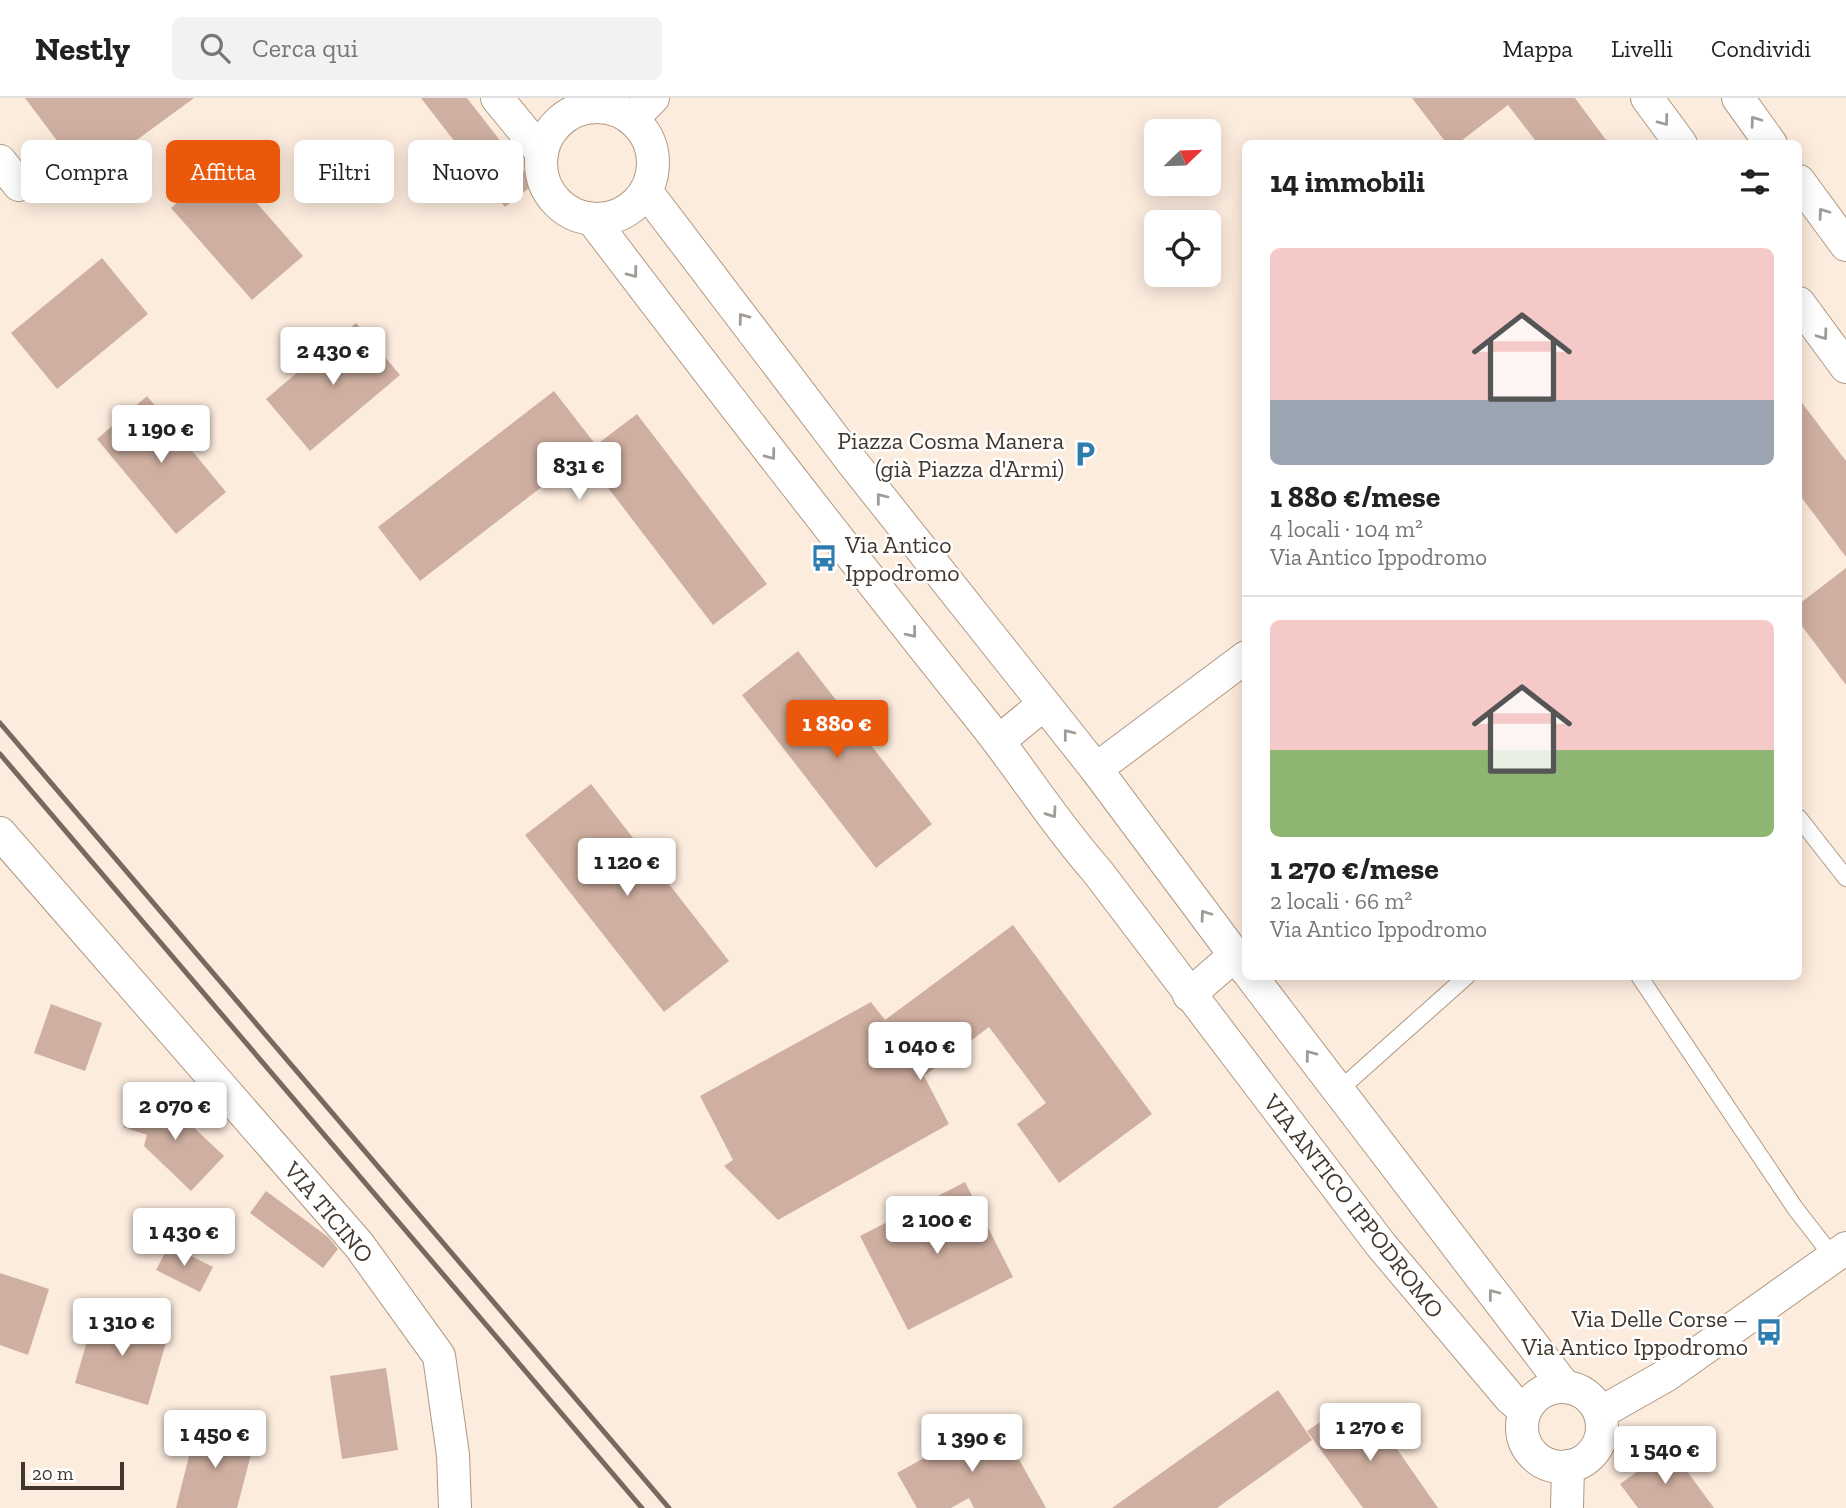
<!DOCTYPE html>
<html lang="it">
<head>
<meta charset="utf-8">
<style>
  :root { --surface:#fff; --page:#f2f2f2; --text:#222; --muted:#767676; --line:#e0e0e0; --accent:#ea580c }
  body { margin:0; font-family:"Zilla Slab",serif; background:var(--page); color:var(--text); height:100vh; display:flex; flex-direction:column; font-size:26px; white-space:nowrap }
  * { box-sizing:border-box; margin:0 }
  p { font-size:23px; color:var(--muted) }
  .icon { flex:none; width:38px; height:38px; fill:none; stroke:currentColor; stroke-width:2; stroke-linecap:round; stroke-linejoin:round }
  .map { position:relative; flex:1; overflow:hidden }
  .panel { position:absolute; left:1242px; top:42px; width:560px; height:840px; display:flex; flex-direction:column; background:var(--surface); border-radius:10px; box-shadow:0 4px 18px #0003 }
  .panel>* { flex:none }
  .top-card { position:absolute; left:21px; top:42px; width:665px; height:63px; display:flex; gap:14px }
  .needle { width:46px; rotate:67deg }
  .fabs { position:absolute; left:1144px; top:21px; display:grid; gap:14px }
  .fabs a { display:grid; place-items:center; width:77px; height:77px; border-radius:10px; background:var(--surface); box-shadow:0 4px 18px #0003; font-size:35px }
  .scale { position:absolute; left:21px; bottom:18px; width:103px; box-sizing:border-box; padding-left:7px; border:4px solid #41372d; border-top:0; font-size:19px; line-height:24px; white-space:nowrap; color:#41372d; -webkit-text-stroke:5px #fff; paint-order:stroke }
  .price { position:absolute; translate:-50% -60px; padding:0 16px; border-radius:7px; background:#fff; color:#222; font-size:23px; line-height:46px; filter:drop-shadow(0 2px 4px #0008) }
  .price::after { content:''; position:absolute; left:50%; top:42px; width:21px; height:16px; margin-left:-10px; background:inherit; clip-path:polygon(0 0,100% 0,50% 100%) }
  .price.current { background:var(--accent); color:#fff }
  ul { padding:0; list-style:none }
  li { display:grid; align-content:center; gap:14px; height:371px; padding:0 28px }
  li+li { border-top:2px solid var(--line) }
  li span { display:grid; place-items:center; height:217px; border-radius:10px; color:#555 }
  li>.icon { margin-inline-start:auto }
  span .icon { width:126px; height:126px; fill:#fffc; stroke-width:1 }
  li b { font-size:30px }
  h2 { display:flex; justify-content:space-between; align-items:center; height:84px; padding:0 28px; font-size:30px }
  .pill { padding:0 24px; border-radius:10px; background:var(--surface); box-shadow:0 4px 18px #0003; font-size:24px; line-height:63px }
  .pill.current { background:var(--accent); color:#fff }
  header { display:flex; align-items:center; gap:42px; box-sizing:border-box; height:98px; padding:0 35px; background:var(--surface); border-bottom:2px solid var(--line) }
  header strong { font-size:33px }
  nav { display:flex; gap:38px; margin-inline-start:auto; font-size:24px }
  .search { width:490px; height:63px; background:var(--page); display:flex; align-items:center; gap:18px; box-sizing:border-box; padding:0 24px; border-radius:10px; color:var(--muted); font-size:26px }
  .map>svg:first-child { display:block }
</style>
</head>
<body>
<header>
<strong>Nestly</strong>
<div class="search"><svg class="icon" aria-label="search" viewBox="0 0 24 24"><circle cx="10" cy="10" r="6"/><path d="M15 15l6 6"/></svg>Cerca qui</div>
<nav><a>Mappa</a><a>Livelli</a><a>Condividi</a></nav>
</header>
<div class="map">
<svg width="1846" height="1410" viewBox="0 0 1846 1410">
  <rect width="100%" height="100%" fill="#fcecde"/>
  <g fill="#cfafa1">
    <polygon points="25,0 194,0 85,80"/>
    <polygon points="421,0 467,0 534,86 505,109"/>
    <polygon points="1412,0 1575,0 1609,46 1538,46 1508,7 1457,46 1447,46"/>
    <polygon points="222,65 303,158 252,202 171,110"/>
    <polygon points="102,160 148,216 57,291 11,235"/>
    <polygon points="356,225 400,277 310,353 266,301"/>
    <polygon points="554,293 596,347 637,316 767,486 713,527 583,357 420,483 378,429"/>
    <polygon points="147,298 226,394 176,436 97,341"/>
    <polygon points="1799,301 1846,363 1846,459 1799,396"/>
    <polygon points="1846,470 1846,587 1799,524 1799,506"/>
    <polygon points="798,553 932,726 876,770 742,597"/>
    <polygon points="591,686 729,863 664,914 525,737"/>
    <polygon points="1013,827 1152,1016 1059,1085 1017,1026 1046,1005 989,929 924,978 949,1026 778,1122 724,1068 733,1062 700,998 871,904 885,922"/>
    <polygon points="51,906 102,925 85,973 34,955"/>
    <polygon points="156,994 224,1058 191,1093 144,1048 147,1037 123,1029"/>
    <polygon points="965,1084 1013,1179 908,1232 860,1138"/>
    <polygon points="266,1093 328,1139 338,1151 323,1170 250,1115"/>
    <polygon points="169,1147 213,1169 200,1194 156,1172"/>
    <polygon points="0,1175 49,1191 28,1257 0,1247"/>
    <polygon points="96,1212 169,1234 148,1307 75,1285"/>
    <polygon points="386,1270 398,1352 342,1361 330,1278"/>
    <polygon points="1278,1292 1312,1342 1217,1410 1112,1410"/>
    <polygon points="1367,1308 1438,1410 1363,1410 1307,1333 1335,1314 1342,1325"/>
    <polygon points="996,1320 1046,1410 974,1410 969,1400 951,1410 917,1410 897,1375"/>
    <polygon points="197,1326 255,1341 237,1410 176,1410"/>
    <polygon points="1670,1350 1714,1410 1638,1410 1620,1386"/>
  </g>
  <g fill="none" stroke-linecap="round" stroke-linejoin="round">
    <defs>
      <g id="lane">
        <polyline points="1799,720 1846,780"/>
        <polyline points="1639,878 1795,1110 1833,1159"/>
        <polyline points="1338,993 1467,878"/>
      </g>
      <g id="street">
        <polyline points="497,0 542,55"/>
        <polyline points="1647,0 1681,46"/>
        <polyline points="1738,0 1771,46"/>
        <circle cx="597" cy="65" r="56"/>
        <polyline points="632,21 653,0"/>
        <polyline points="0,63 19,87"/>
        <polyline points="1799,83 1846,147"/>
        <polyline points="646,93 853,365 1096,671 1246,872"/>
        <path d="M 592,121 C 721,291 851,459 985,626 C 1023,674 1056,727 1097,773 L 1381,1147 L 1510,1300 L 1525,1313"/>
        <polyline points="1799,205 1846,269"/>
        <polyline points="999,643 1044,606"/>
        <polyline points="1096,671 1246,559"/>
        <polyline points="0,735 359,1147 439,1258 453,1357 455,1410"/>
        <polyline points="1251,878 1565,1289"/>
        <polyline points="1189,897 1235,857"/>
        <circle cx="1562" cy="1329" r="40"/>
        <polyline points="1600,1315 1667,1277 1846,1150"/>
        <polyline points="1567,1410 1568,1368"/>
      </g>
    </defs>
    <use href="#lane" stroke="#b09882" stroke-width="18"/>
    <use href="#street" stroke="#b09882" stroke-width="34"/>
    <use href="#lane" stroke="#fff" stroke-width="16"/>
    <use href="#street" stroke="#fff" stroke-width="32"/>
    <g stroke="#756a5e" stroke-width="5">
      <polyline points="0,625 669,1410"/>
      <polyline points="0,656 642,1410"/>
    </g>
  </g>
  <defs><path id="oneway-chevron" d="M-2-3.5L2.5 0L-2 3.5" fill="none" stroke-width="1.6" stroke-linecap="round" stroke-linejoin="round" transform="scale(1.75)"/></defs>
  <g stroke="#a09b96">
    <use href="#oneway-chevron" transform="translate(1664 23) rotate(53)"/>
    <use href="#oneway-chevron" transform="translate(1755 23) rotate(-126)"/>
    <use href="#oneway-chevron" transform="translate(1823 115) rotate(-126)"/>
    <use href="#oneway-chevron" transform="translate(633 175) rotate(53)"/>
    <use href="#oneway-chevron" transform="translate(743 220) rotate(-127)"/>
    <use href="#oneway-chevron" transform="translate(1823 237) rotate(54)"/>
    <use href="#oneway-chevron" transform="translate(771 357) rotate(53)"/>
    <use href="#oneway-chevron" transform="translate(881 400) rotate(-128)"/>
    <use href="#oneway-chevron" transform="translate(912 535) rotate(51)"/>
    <use href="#oneway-chevron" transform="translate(1068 636) rotate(-128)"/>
    <use href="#oneway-chevron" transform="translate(1052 715) rotate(55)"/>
    <use href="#oneway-chevron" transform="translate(1205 817) rotate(-126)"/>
    <use href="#oneway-chevron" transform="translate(1310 957) rotate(-127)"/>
    <use href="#oneway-chevron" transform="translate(1493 1196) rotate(-128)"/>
  </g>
  <defs>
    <symbol id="parking-bare" viewBox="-9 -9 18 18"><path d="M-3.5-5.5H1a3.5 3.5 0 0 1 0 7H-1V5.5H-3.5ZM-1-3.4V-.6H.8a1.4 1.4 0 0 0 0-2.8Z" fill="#2f7caf" stroke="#fff" stroke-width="2.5" paint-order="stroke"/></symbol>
    <symbol id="bus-bare" viewBox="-9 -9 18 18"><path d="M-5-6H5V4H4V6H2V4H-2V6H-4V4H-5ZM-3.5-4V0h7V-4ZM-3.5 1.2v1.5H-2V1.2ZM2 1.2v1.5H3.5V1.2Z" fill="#2f7caf" stroke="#fff" stroke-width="2.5" paint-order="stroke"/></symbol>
  </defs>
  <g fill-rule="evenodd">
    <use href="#parking-bare" x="1066" y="337" width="38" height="38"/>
    <use href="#bus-bare" x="805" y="441" width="38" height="38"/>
    <use href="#bus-bare" x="1750" y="1215" width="38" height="38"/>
  </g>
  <g text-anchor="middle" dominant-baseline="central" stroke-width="5" stroke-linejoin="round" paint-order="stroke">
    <g font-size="24" fill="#41372d" stroke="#fff" text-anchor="end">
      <text x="1064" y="342">Piazza Cosma Manera<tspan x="1064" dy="28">(già Piazza d'Armi)</tspan></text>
      <text x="845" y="446" text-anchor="start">Via Antico<tspan x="845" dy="28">Ippodromo</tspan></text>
      <text x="1748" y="1220">Via Delle Corse –<tspan x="1748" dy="28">Via Antico Ippodromo</tspan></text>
    </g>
    <g font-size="24" fill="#41372d" stroke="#fff">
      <text transform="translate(1354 1108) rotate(52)">VIA ANTICO IPPODROMO</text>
      <text transform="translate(329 1114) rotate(50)">VIA TICINO</text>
    </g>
  </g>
</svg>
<div class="fabs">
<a><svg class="needle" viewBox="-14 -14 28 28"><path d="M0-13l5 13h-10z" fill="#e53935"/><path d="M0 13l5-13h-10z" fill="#767676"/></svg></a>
<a><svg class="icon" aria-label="locate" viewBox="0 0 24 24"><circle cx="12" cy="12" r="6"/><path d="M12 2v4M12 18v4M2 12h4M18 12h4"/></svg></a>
</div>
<div class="scale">20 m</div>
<b class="price" style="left:333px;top:289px">2 430 €</b>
<b class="price" style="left:161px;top:367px">1 190 €</b>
<b class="price" style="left:579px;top:404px">831 €</b>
<b class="price current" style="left:837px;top:662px">1 880 €</b>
<b class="price" style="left:627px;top:800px">1 120 €</b>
<b class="price" style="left:920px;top:984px">1 040 €</b>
<b class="price" style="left:175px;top:1044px">2 070 €</b>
<b class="price" style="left:937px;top:1158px">2 100 €</b>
<b class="price" style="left:184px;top:1170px">1 430 €</b>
<b class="price" style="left:122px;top:1260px">1 310 €</b>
<b class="price" style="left:1370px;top:1365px">1 270 €</b>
<b class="price" style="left:215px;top:1372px">1 450 €</b>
<b class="price" style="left:972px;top:1376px">1 390 €</b>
<b class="price" style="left:1665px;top:1388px">1 540 €</b>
<div class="top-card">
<a class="pill">Compra</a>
<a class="pill current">Affitta</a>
<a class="pill">Filtri</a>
<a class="pill">Nuovo</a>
</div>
<section class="panel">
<h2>14 immobili<svg class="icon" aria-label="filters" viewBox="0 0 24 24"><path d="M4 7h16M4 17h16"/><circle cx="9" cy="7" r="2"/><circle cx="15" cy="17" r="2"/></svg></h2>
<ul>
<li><span style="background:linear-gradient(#f6c9c9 70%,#9aa5b1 0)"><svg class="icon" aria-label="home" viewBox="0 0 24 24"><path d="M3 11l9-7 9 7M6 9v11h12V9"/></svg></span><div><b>1 880 €/mese</b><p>4 locali · 104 m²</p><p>Via Antico Ippodromo</p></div></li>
<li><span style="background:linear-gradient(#f6c9c9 60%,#8fb573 0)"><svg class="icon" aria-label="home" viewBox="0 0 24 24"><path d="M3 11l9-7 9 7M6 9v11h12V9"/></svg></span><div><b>1 270 €/mese</b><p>2 locali · 66 m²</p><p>Via Antico Ippodromo</p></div></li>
</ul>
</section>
</div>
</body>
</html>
